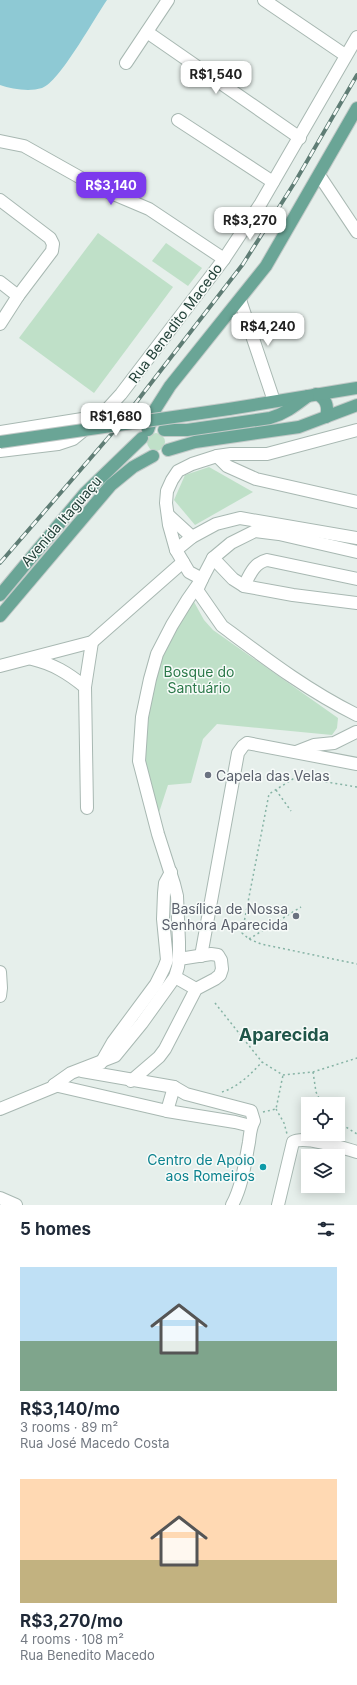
<!DOCTYPE html>
<html lang="en">
<head>
<meta charset="utf-8">
<style>
  :root { --surface:#fff; --page:#f2f2f3; --text:#1f2937; --muted:#747a83; --accent:#7c3aed }
  body { margin:0; font-family:Inter,sans-serif; background:var(--page); color:var(--text); height:100vh; display:flex; flex-direction:column; font-size:15px; white-space:nowrap }
  * { box-sizing:border-box; margin:0 }
  p { font-size:13px; color:var(--muted) }
  .icon { flex:none; width:22px; height:22px; fill:none; stroke:currentColor; stroke-width:2; stroke-linecap:round; stroke-linejoin:round }
  .map { position:relative; height:1205px; overflow:hidden }
  .sheet { display:flex; flex-direction:column; background:var(--surface); flex:1 }
  .sheet>* { flex:none }
  .controls { position:absolute; left:301px; top:1097px; display:grid; gap:8px }
  .controls a { display:grid; place-items:center; width:44px; height:44px; border-radius:0px; background:var(--surface); box-shadow:0 2px 10px #0003; font-size:20px }
  .price { position:absolute; translate:-50% -34px; padding:0 9px; border-radius:8px; background:#fff; color:#222; font-size:13px; line-height:26px; filter:drop-shadow(0 1px 2px #0008) }
  .price::after { content:''; position:absolute; left:50%; top:24px; width:12px; height:9px; margin-left:-6px; background:inherit; clip-path:polygon(0 0,100% 0,50% 100%) }
  .price.on { background:var(--accent); color:#fff }
  ul { padding:0; list-style:none }
  li { display:grid; align-content:center; gap:8px; height:212px; padding:0 20px }
  li span { display:grid; place-items:center; height:124px; border-radius:0px; color:#555 }
  li>.icon { margin-inline-start:auto }
  span .icon { width:72px; height:72px; fill:#fffc; stroke-width:1 }
  li b { font-size:17px }
  h2 { display:flex; justify-content:space-between; align-items:center; height:48px; padding:0 20px; font-size:17px }
  .map>svg:first-child { display:block }
</style>
</head>
<body>
<div class="map">
<svg width="357" height="1205" viewBox="0 0 357 1205">
  <rect width="100%" height="100%" fill="#e6efeb"/>
  <g fill="#bfe0c8">
    <polygon points="98,233 173,287 94,393 19,338"/>
    <polygon points="166,243 202,268 188,286 152,261"/>
    <circle cx="156" cy="442" r="9"/>
    <polygon points="209,467 253,492 195,525 174,500 185,475"/>
    <polygon points="186,590 188,591 204,620 213,630 338,718 337,728 332,735 217,724 203,739 191,783 168,785 154,828 136,746 148,677"/>
  </g>
  <path fill="#8ec9d4" d="M 0,0 L 107,0 C 95,17 59,83 42,88 C 29,92 12,89 0,85 Z"/>
  <g fill="none" stroke-linecap="round" stroke-linejoin="round">
    <defs>
      <g id="minor">
        <polyline points="264,0 345,55"/>
        <polyline points="147,32 300,138"/>
        <polyline points="126,63 168,0"/>
        <polyline points="178,120 273,182"/>
        <polyline points="0,141 24,146 97,187 149,209 224,259"/>
        <polyline points="319,175 357,232"/>
        <polyline points="0,200 50,238 53,244 52,251 18,296 0,324"/>
        <polyline points="0,282 18,296"/>
        <polyline points="240,300 274,401"/>
        <path d="M 357,430 L 267,454 L 231,454 L 217,456 L 192,464 L 178,471 L 172,480 L 167,491 L 166,503 L 169,525 L 176,550 L 189,572 L 202,579 L 197,590 L 222,626 C 265,658 308,691 357,715"/>
        <polyline points="0,432 101,416"/>
        <polyline points="0,451 58,444 73,439 101,416 121,394 224,259 261,203 357,37"/>
        <polyline points="217,456 227,466 256,479 357,502"/>
        <polyline points="168,515 192,537"/>
        <polyline points="176,550 192,537 216,524 240,518 357,538"/>
        <polyline points="213,558 233,579 244,586 293,595 357,603"/>
        <path d="M 244,586 C 250,574 254,563 267,560 L 357,579"/>
        <path d="M 32,659 C 53,664 68,673 85,687 L 87,808"/>
        <polyline points="0,666 92,642 183,562"/>
        <polyline points="85,687 92,642"/>
        <polyline points="296,752 314,745 334,743 356,732"/>
        <polyline points="201,956 238,753 243,746 247,743 357,764"/>
        <polyline points="0,972 1,988 0,996"/>
        <polyline points="175,977 196,989"/>
        <polyline points="101,1063 113,1042 156,984 164,968 167,960 163,919 164,893 165,883 171,872"/>
        <path d="M 82,1071 L 174,1087 L 186,1094 L 251,1111 L 254,1121 C 250,1128 250,1135 249,1142 C 245,1163 242,1187 232,1205"/>
        <polyline points="131,1081 159,1057 165,1049 196,989 215,979 220,975 222,969 221,960 218,955 211,954 179,959"/>
        <polyline points="54,1085 167,1111 235,1122 251,1126"/>
        <polyline points="0,1109 56,1086 54,1085 71,1073 115,1056 142,1023 175,977 178,967 179,959 179,942 177,896 174,884 158,834 139,761 142,717 150,679 157,654 172,625 188,599 202,579 213,558 231,543 255,531 279,534 357,552"/>
        <polyline points="167,1111 174,1087"/>
        <polyline points="0,1198 16,1205"/>
        <path d="M 278,1205 L 293,1142 C 305,1135 343,1148 357,1152"/>
      </g>
      <g id="major">
        <path d="M 316,394 C 326,398 329,406 326,417"/>
        <polyline points="229,409 357,388"/>
        <polyline points="148,430 156,408 170,386 266,266 357,108"/>
        <path d="M 164,430 L 187,430 L 270,418 C 285,414 296,405 308,396"/>
        <polyline points="168,450 195,442 299,427 357,405"/>
        <polyline points="0,595 85,493 142,438"/>
        <polyline points="0,616 111,485 133,467 153,456"/>
      </g>
    </defs>
    <use href="#minor" stroke="#a8b8b2" stroke-width="14"/>
    <use href="#major" stroke="#c2cac8" stroke-width="14"/>
    <g stroke="#86b3a5" stroke-width="1.5" stroke-dasharray="2 3" stroke-linecap="butt">
      <polyline points="357,787 296,777 269,794 242,933 249,939 261,944 357,964"/>
      <polyline points="276,790 291,811"/>
      <polyline points="249,939 301,907"/>
      <polyline points="215,1003 262,1062 283,1075 313,1072 357,1058"/>
      <polyline points="313,1072 316,1092 322,1104"/>
      <path d="M 222,1092 C 238,1087 251,1074 262,1062"/>
      <polyline points="276,1109 284,1123 287,1134"/>
      <polyline points="263,1112 276,1109 283,1075"/>
      <polyline points="338,1122 357,1134"/>
    </g>
    <use href="#minor" stroke="#fff" stroke-width="12"/>
    <use href="#major" stroke="#6aa596" stroke-width="12"/>
    <defs>
      <polyline id="rail" points="0,563 114,431 243,264 295,182 357,75"/>
    </defs>
    <use href="#rail" stroke="#5f7d75" stroke-width="4"/>
    <use href="#rail" stroke="#f7fbf9" stroke-width="2.5" stroke-dasharray="8" stroke-linecap="butt"/>
    <defs>
      <polyline id="major-bridge" points="0,442 229,409"/>
    </defs>
    <use href="#major-bridge" stroke="#c2cac8" stroke-width="14" stroke-linecap="butt"/>
    <use href="#major-bridge" stroke="#6aa596" stroke-width="12"/>
  </g>
  <g fill="#6b7280" stroke="#f7fbf9" stroke-width="1.5">
    <circle cx="208" cy="775" r="4"/>
    <circle cx="296" cy="916" r="4"/>
  </g>
  <circle fill="#0f9aa8" stroke="#f7fbf9" stroke-width="1.5" cx="263" cy="1167" r="4"/>
  <g text-anchor="middle" dominant-baseline="central" stroke-width="3" stroke-linejoin="round" paint-order="stroke">
    <g font-size="14" fill="#24423a" stroke="#f7fbf9">
      <text transform="translate(175 323) rotate(-53)">Rua Benedito Macedo</text>
      <text transform="translate(61 521) rotate(-49)">Avenida Itaguaçu</text>
    </g>
    <g font-size="14" fill="#2d7a4b" stroke="#f7fbf9">
      <text x="199" y="671">Bosque do<tspan x="199" dy="16">Santuário</tspan></text>
    </g>
    <g font-size="14" fill="#5b616d" stroke="#f7fbf9" text-anchor="start">
      <text x="216" y="775">Capela das Velas</text>
      <text x="288" y="908" text-anchor="end">Basílica de Nossa<tspan x="288" dy="16">Senhora Aparecida</tspan></text>
    </g>
    <g font-size="14" fill="#0d838f" stroke="#f7fbf9" text-anchor="end">
      <text x="255" y="1159">Centro de Apoio<tspan x="255" dy="16">aos Romeiros</tspan></text>
    </g>
    <g font-size="18" font-weight="bold" fill="#1f5548" stroke="#f7fbf9">
      <text x="284" y="1034">Aparecida</text>
    </g>
  </g>
</svg>
<div class="controls">
<a><svg class="icon" aria-label="locate" viewBox="0 0 24 24"><circle cx="12" cy="12" r="6"/><path d="M12 2v4M12 18v4M2 12h4M18 12h4"/></svg></a>
<a><svg class="icon" aria-label="layers" viewBox="0 0 24 24"><path d="M12 4l9 5-9 5-9-5zM3 14l9 5 9-5"/></svg></a>
</div>
<b class="price" style="left:216px;top:95px">R$1,540</b>
<b class="price on" style="left:111px;top:206px">R$3,140</b>
<b class="price" style="left:250px;top:241px">R$3,270</b>
<b class="price" style="left:268px;top:347px">R$4,240</b>
<b class="price" style="left:116px;top:437px">R$1,680</b>
</div>
<section class="sheet">
<h2>5 homes<svg class="icon" aria-label="filters" viewBox="0 0 24 24"><path d="M4 7h16M4 17h16"/><circle cx="9" cy="7" r="2"/><circle cx="15" cy="17" r="2"/></svg></h2>
<ul>
<li><span style="background:linear-gradient(#bfe0f5 60%,#7fa58c 0)"><svg class="icon" aria-label="home" viewBox="0 0 24 24"><path d="M3 11l9-7 9 7M6 9v11h12V9"/></svg></span><div><b>R$3,140/mo</b><p>3 rooms · 89 m²</p><p>Rua José Macedo Costa</p></div></li>
<li><span style="background:linear-gradient(#ffd9b3 65%,#c2b280 0)"><svg class="icon" aria-label="home" viewBox="0 0 24 24"><path d="M3 11l9-7 9 7M6 9v11h12V9"/></svg></span><div><b>R$3,270/mo</b><p>4 rooms · 108 m²</p><p>Rua Benedito Macedo</p></div></li>
</ul>
</section>
</body>
</html>
